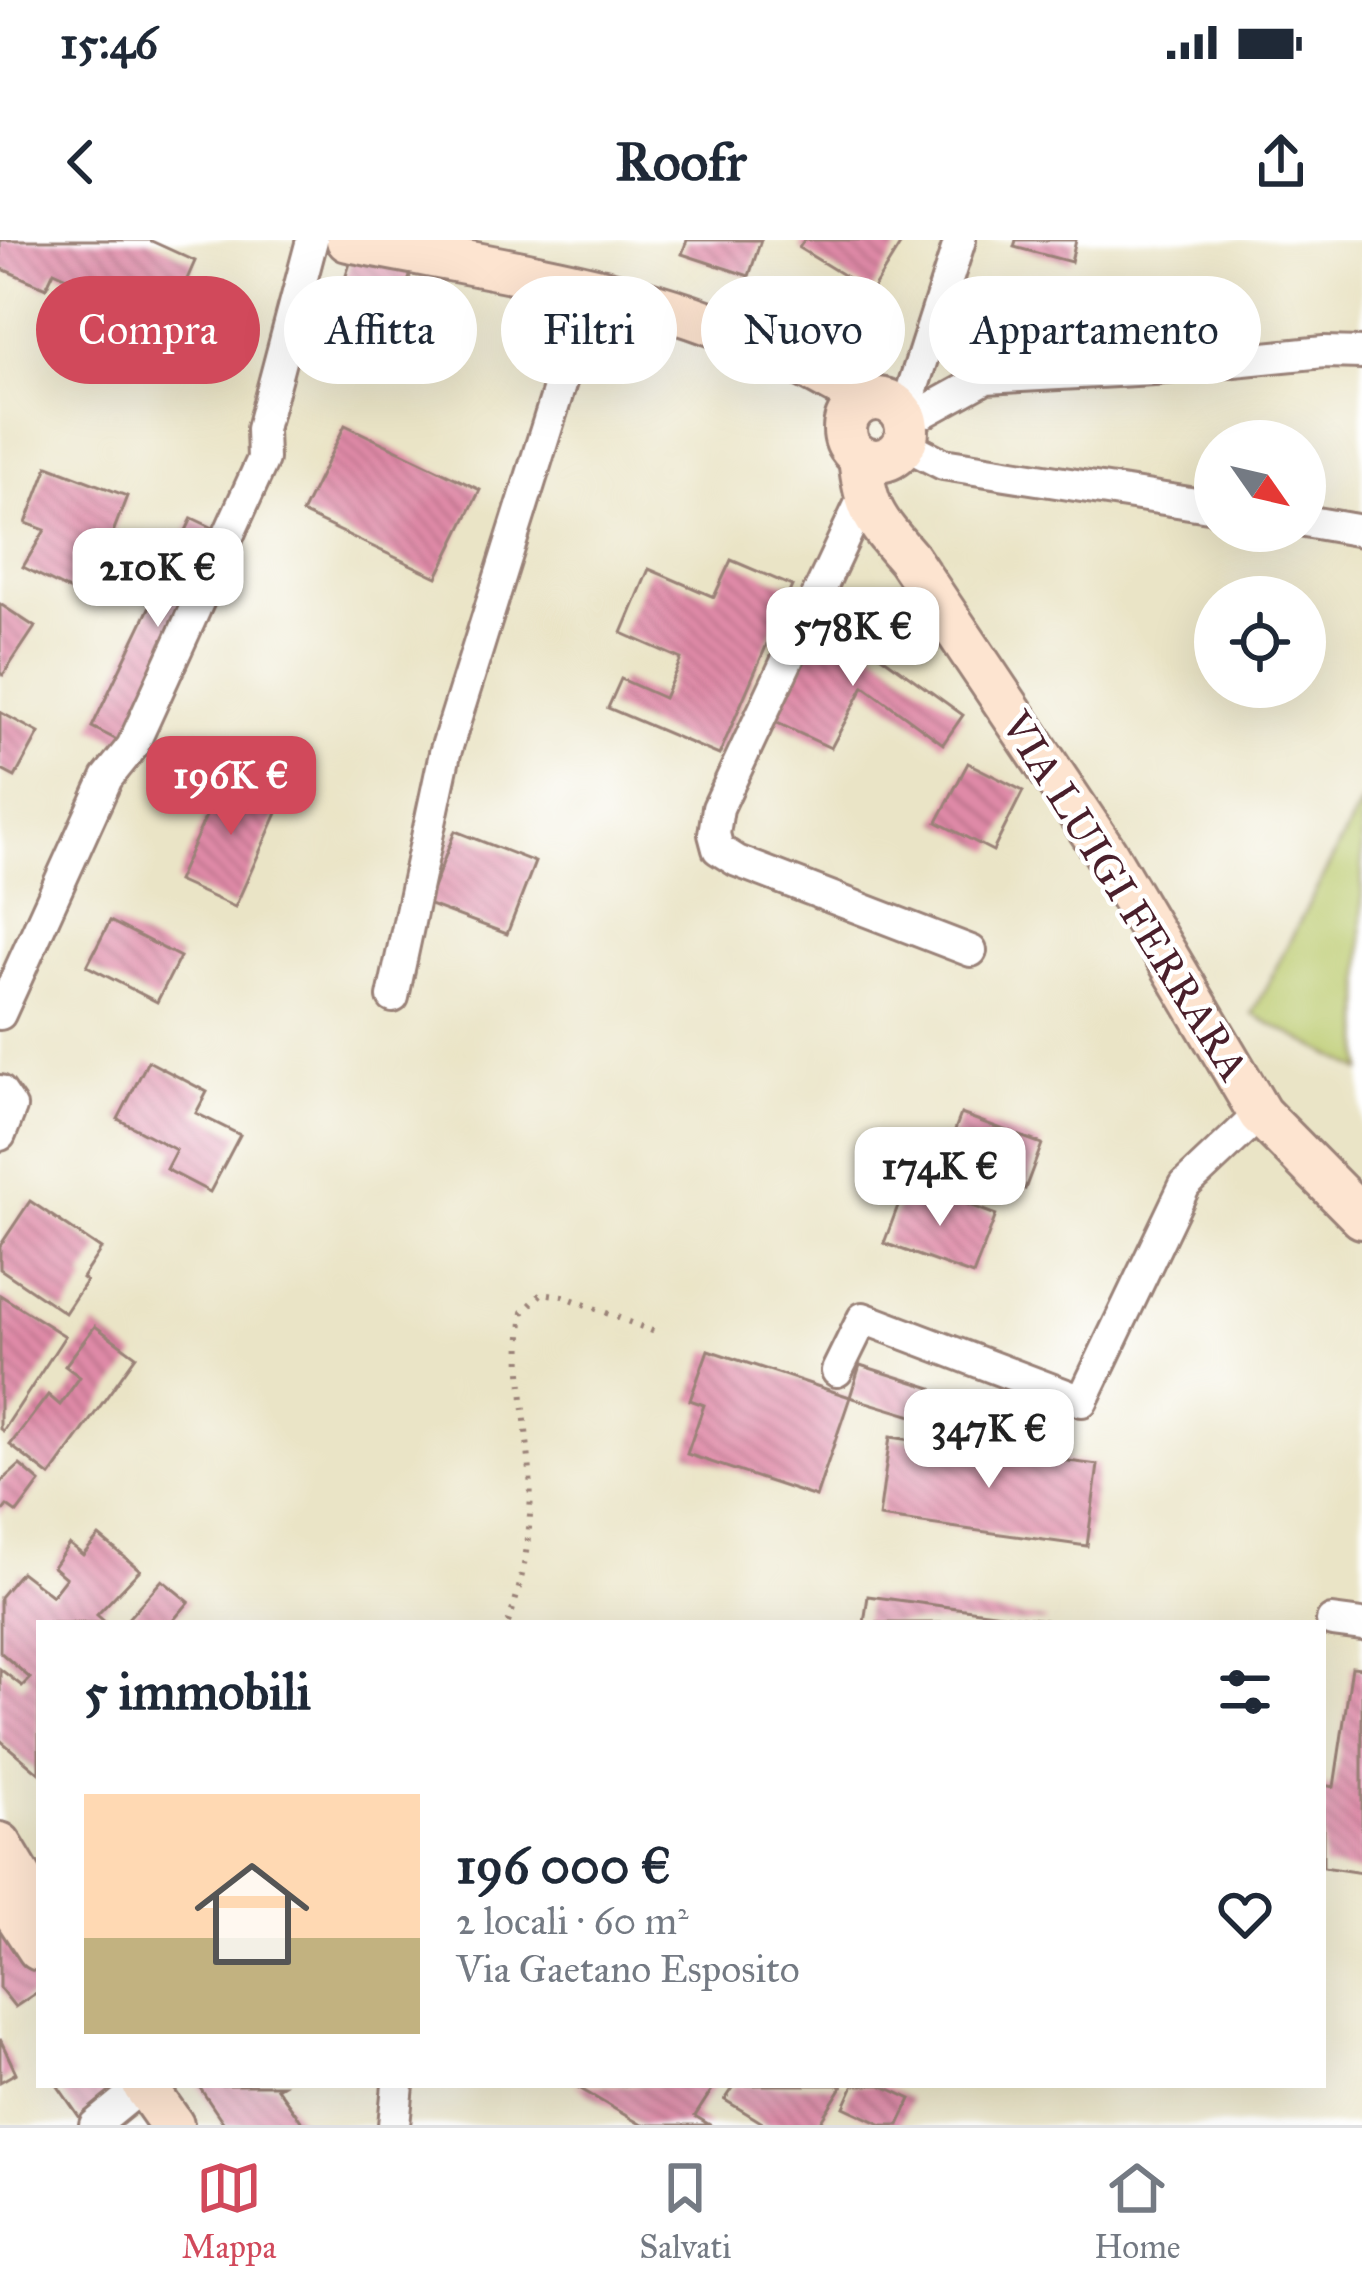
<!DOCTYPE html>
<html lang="it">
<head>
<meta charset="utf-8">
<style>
  :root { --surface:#fff; --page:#f6f6f7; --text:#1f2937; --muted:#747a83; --line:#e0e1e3; --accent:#d1495b }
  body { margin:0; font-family:"IM FELL Great Primer",serif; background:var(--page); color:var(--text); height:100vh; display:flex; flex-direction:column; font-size:45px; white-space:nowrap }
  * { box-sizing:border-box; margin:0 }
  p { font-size:39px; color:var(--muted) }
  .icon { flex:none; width:66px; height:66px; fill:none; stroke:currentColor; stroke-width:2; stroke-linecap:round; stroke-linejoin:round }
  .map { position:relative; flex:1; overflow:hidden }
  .side { position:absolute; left:36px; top:1380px; width:1290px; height:468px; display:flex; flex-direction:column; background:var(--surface); border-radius:0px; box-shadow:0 12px 48px #0002 }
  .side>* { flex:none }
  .top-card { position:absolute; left:36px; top:36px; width:1290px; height:108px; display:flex; gap:24px }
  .needle { width:78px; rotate:124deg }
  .fabs { position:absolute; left:1194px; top:180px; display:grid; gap:24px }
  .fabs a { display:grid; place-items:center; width:132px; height:132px; border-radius:50%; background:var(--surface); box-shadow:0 12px 48px #0002; font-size:60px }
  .price { position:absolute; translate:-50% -102px; padding:0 27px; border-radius:24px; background:#fff; color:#222; font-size:39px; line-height:78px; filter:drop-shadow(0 3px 6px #0008) }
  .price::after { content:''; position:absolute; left:50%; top:72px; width:36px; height:27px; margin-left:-18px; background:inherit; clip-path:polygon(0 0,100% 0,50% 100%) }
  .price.selected { background:var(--accent); color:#fff }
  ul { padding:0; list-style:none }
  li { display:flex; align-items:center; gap:36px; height:300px; padding:0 48px }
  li+li { border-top:3px solid var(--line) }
  li span { display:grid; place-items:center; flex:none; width:336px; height:240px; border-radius:0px; color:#555 }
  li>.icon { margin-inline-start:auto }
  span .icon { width:144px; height:144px; fill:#fffc; stroke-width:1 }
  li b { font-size:51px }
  h2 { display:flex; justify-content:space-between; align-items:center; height:144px; padding:0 48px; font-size:51px }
  .chip { padding:0 42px; border-radius:54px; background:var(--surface); box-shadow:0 12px 48px #0002; font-size:42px; line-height:108px }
  .chip.selected { background:var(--accent); color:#fff }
  .status { display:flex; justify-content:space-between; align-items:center; height:84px; padding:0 60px; background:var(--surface); direction:ltr }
  .status svg { height:33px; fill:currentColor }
  header { display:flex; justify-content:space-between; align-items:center; height:156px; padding:0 48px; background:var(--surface); font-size:54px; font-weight:700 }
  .dock { display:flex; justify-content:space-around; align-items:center; height:168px; border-top:3px solid var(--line); background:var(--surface); font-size:33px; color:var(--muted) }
  .dock a { display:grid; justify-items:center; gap:6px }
  .dock .selected { color:var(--accent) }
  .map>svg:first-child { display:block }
</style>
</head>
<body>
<div class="status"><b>15:46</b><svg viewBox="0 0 49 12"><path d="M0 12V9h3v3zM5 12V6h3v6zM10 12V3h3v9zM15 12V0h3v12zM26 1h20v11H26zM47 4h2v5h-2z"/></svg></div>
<header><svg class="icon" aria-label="back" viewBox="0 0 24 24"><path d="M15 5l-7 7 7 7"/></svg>Roofr<svg class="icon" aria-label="share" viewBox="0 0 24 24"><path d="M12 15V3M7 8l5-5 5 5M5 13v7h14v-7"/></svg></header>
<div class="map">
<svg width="1362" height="1885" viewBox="0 0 1362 1885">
  <defs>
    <pattern id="building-back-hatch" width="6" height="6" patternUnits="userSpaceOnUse" patternTransform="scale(3)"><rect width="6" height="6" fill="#df8aa7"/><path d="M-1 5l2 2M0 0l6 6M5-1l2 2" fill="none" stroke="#b77088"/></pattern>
  </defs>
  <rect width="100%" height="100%" fill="#fff"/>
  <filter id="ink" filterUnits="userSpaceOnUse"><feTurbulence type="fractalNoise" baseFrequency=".00833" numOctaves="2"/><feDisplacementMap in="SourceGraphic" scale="24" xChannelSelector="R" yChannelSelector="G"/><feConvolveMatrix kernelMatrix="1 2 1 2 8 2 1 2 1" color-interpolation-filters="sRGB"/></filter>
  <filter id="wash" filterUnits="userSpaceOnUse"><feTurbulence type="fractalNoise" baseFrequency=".004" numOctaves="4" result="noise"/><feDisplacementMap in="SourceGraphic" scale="48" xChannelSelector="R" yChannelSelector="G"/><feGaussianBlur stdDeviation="2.7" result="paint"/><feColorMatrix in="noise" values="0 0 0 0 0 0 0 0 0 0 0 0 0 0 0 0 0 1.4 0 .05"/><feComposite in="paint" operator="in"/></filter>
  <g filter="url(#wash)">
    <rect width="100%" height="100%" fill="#eae4c6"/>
    <polygon fill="#b9c96b" stroke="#82744b" stroke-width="3" points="1362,561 1362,831 1252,774"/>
    <g id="blocks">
      <g fill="url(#building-back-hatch)">
        <polygon points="0,0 149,0 195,21 172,73 130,55 126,64 54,31 46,48 0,28"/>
        <polygon points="687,0 761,0 749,36 682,14"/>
        <polygon points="804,0 903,0 871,52 799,8"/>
        <polygon points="1016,0 1076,0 1071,22 1014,7"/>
        <polygon points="354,11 412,30 386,110 328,91"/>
        <polygon points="345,185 480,250 437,337 302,273"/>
        <polygon points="48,226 127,256 105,313 81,356 23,327 45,290 26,283"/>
        <polygon points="192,278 224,293 123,503 92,487"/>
        <polygon points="731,320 792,346 719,515 608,468 621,439 664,458 681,419 622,393 649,329 714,357"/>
        <polygon points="0,364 35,387 3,435 0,433"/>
        <polygon points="827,377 963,475 943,504 864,446 831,508 769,479 807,405"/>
        <polygon points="0,472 39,493 15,537 0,529"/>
        <polygon points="968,523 1023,551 993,611 937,582"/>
        <polygon points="227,529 285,555 235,667 177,641"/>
        <polygon points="455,591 535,622 507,694 427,664"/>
        <polygon points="110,681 180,717 157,762 87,726"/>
        <polygon points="148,821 207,852 196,873 240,895 210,952 166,929 176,910 118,879"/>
        <polygon points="961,874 1042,904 1025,949 944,919"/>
        <polygon points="907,942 996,975 973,1035 884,1003"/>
        <polygon points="30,961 101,1009 82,1038 86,1041 65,1073 0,1029 0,1006"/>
        <polygon points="0,1055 65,1096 3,1191 0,1189"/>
        <polygon points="95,1086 136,1116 50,1236 10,1205 48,1155 60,1165 80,1137 65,1126"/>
        <polygon points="708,1110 850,1157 860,1125 932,1148 922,1179 850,1157 816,1257 687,1214 704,1165 690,1160"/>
        <polygon points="890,1197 1098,1225 1087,1306 879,1277"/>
        <polygon points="20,1225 40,1242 17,1273 7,1266 0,1274 0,1243"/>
        <polygon points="99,1296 140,1330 97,1375 106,1383 39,1383 39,1533 0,1500 0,1429 22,1446 30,1438 0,1412 0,1357 21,1332 52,1356 66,1338 53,1327 69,1304 83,1315"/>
        <polygon points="162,1340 189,1362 171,1383 124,1383"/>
        <polygon points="868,1356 1046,1380 1046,1383 864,1383"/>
        <polygon points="1352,1427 1362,1428 1362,1633 1323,1627 1323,1545 1334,1547"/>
        <polygon points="0,1678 13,1702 39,1733 39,1751 15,1767 0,1748"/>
        <polygon points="0,1799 16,1833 0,1842"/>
        <polygon points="57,1845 116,1845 119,1850 80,1878"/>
        <polygon points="198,1845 282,1845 277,1848 304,1885 225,1885"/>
        <polygon points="574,1845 715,1845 695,1876 710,1885 642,1885"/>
        <polygon points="735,1845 843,1845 818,1885 766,1885 725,1860"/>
        <polygon points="854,1845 881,1845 911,1859 899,1885 883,1885 844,1867"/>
      </g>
    </g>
  </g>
  <g filter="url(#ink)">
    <use href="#blocks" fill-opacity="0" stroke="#9a8278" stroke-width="3"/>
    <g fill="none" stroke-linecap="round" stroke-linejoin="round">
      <defs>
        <g id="street">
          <polyline points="904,175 960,0"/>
          <polyline points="906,182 986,138 1154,129 1324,112 1362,113"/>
          <polyline points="904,204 943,224 1215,267"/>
          <polyline points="864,256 718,568 714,594 718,609 737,621 971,711"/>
          <polyline points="1305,281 1362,291"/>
          <polyline points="393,757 445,513 590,49"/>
          <polyline points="0,774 107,538 132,507 263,219 262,189 312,0"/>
          <polyline points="0,851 11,867 0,895"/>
          <polyline points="837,1131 863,1078 1082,1161 1185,945 1260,874"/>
          <polyline points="1332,1381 1362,1385"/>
          <polyline points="95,1885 144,1845"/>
          <polyline points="394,1885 398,1845"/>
        </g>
        <g id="secondary">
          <path d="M 348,0 C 488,28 638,46 769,108 C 802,123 834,143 867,160"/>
          <circle cx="876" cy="190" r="31"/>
          <path d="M 860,217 C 865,269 874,279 908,318 L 1105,612 L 1260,874 L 1362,977"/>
          <polyline points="0,1604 39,1669"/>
          <polyline points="1,1651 39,1709"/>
          <polyline points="144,1845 172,1885"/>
        </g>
      </defs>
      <use href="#street" stroke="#9a8278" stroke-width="36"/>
      <use href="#secondary" stroke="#9a8278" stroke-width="48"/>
      <path stroke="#9a8278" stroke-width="6" stroke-dasharray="3 9" stroke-linecap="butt" d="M 508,1383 C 525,1338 533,1281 530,1233 C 526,1178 516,1127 523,1072 L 542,1053 L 563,1056 L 655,1092"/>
      <use href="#street" stroke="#fff" stroke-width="30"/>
      <use href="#secondary" stroke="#fde4d0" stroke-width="42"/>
    </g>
  </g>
  <g text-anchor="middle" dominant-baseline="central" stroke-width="9" stroke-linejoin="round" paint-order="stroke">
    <g font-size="42" fill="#4a1f2b" stroke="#fff">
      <text transform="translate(1125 656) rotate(58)">VIA LUIGI FERRARA</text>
    </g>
  </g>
</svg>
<div class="fabs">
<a><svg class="needle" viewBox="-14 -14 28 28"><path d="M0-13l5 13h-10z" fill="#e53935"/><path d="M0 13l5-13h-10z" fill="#747a83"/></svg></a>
<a><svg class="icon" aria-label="locate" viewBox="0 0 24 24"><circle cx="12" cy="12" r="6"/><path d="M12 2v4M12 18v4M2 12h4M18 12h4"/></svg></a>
</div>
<b class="price" style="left:158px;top:390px">210K €</b>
<b class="price" style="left:853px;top:449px">578K €</b>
<b class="price selected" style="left:231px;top:598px">196K €</b>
<b class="price" style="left:940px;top:989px">174K €</b>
<b class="price" style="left:989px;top:1251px">347K €</b>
<div class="top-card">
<a class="chip selected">Compra</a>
<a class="chip">Affitta</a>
<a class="chip">Filtri</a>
<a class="chip">Nuovo</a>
<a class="chip">Appartamento</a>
</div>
<section class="side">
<h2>5 immobili<svg class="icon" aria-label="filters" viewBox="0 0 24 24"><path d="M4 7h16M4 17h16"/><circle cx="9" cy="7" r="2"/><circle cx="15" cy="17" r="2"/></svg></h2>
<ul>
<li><span style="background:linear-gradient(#ffd9b3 60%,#c2b280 0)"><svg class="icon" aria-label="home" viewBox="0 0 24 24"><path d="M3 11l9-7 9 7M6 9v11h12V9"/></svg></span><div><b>196 000 €</b><p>2 locali · 60 m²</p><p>Via Gaetano Esposito</p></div><svg class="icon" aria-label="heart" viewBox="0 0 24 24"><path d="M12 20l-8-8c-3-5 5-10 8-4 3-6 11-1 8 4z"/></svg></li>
</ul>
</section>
</div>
<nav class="dock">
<a class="selected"><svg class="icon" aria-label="map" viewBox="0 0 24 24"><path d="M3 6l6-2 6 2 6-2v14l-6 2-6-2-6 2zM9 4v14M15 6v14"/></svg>Mappa</a>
<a><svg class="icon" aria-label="saved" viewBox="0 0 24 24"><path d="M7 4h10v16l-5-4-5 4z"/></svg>Salvati</a>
<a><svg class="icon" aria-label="home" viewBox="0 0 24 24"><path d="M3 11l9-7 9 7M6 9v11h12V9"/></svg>Home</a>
</nav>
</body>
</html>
